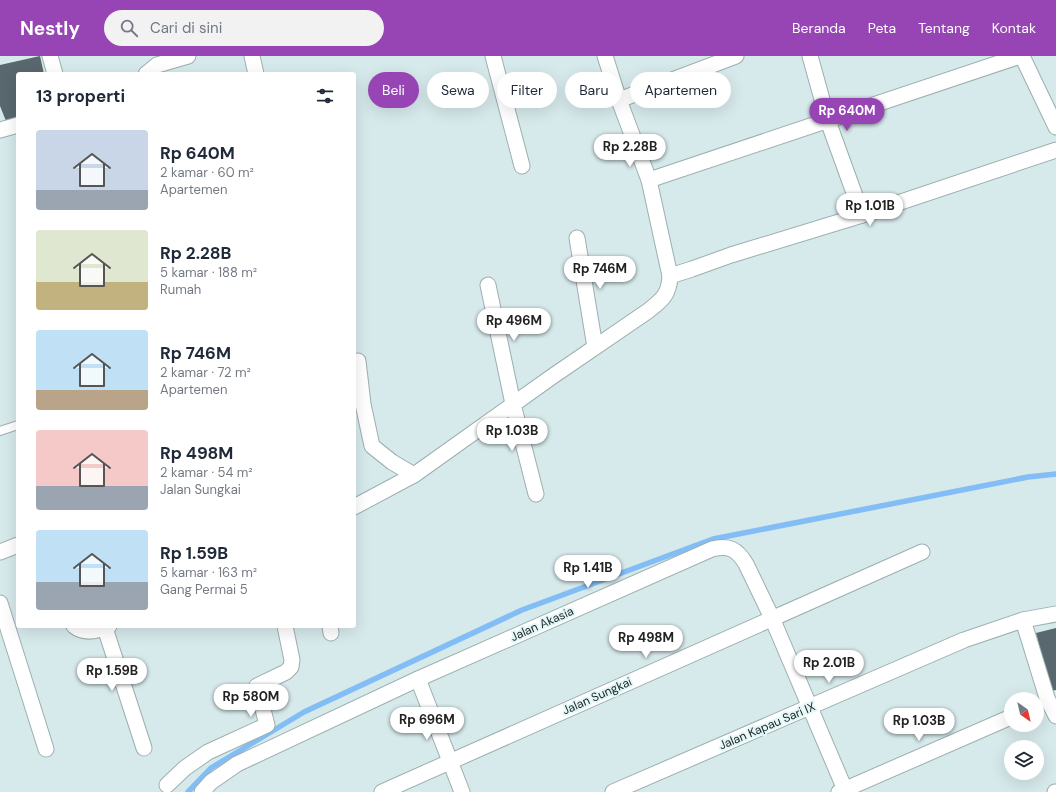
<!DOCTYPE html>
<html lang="id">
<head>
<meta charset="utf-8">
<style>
  :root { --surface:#fff; --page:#f2f2f3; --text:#1f2937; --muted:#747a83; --accent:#9745b4 }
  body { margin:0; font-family:"DM Sans",sans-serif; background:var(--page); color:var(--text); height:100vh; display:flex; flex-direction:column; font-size:15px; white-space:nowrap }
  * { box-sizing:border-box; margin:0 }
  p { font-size:13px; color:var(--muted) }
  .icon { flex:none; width:22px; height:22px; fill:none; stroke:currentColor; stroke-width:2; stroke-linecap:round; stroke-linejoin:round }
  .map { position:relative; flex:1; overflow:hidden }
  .side { position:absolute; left:16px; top:16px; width:340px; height:556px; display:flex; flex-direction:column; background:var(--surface); border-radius:4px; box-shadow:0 4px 16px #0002 }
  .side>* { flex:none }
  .top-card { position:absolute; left:368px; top:16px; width:380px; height:36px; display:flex; gap:8px }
  .needle { width:26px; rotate:146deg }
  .tools { position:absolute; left:1004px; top:636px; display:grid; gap:8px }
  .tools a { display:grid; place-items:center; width:40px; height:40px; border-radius:50%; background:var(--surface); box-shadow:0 4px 16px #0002; font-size:20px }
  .price { position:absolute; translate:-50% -34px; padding:0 9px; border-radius:14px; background:#fff; color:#222; font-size:13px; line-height:26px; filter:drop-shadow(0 1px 2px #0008) }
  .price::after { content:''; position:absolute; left:50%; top:24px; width:12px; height:9px; margin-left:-6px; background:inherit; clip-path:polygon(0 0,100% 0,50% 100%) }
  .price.on { background:var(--accent); color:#fff }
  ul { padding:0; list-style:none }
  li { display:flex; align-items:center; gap:12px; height:100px; padding:0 20px }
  li span { display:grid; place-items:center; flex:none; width:112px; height:80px; border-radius:4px; color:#555 }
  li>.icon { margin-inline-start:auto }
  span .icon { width:48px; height:48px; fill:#fffc; stroke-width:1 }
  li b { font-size:17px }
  h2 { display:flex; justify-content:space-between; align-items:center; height:48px; padding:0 20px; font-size:17px }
  .tag { padding:0 14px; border-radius:18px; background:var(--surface); box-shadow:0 4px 16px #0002; font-size:14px; line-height:36px }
  .tag.on { background:var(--accent); color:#fff }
  header { display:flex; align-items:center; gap:24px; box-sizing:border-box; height:56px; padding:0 20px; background:var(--accent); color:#fff }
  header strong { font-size:19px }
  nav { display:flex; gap:22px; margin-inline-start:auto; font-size:14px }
  .search { width:280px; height:36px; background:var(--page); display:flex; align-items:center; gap:10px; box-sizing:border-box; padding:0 14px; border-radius:22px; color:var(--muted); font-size:15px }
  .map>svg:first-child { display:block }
</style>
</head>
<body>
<header>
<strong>Nestly</strong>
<div class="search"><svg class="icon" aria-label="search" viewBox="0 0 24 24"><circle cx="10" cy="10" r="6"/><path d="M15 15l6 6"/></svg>Cari di sini</div>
<nav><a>Beranda</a><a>Peta</a><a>Tentang</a><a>Kontak</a></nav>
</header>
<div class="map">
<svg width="1056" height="736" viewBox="0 0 1056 736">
  <rect width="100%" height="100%" fill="#d6e9eb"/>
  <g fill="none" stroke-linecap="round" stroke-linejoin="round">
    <polyline stroke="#83bdf6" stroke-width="5.5" points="188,736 211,712 304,656 522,554 713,483 1028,421 1056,418"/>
  </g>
  <g fill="#59676e">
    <polygon points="40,0 44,18 18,18 18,61 6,65 0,50 0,9"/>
    <polygon points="1056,572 1056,634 1051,635 1036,577"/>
  </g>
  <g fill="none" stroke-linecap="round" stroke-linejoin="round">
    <defs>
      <polyline id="lane" points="0,375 18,369"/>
      <g id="street">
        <polyline points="50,0 55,18"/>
        <polyline points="252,0 256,18"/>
        <polyline points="493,0 522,110"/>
        <polyline points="810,0 828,65 862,159"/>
        <polyline points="1022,0 1056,71"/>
        <polyline points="146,18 157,9 188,0"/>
        <polyline points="619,44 736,0"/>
        <polyline points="0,74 18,69"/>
        <polyline points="649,124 1020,0"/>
        <polyline points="577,182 595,291"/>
        <polyline points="670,220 692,213 731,199 862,159 1056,94"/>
        <polyline points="488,229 513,348 536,438"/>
        <polyline points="358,305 363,348 372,390 392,406 414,419"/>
        <path d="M 354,451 L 414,419 L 553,320 L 648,255 C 662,244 669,239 670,220 L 649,124 L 619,44 L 605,0"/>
        <polyline points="0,496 18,489"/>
        <polyline points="0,547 46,693"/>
        <polyline points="1023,564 1047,642 1056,660"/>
        <path d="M 74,570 C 84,578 98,575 109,570"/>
        <polyline points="330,570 331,577"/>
        <polyline points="105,572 144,692"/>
        <polyline points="418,623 462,736"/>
        <polyline points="167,729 185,712 208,696 267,669 257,630 286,616 291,611 292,604 285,570"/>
        <path d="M 202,736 L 211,726 L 237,708 L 418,623 L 712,493 C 729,489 737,493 746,508 L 772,562 L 846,736"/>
        <polyline points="382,736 922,496"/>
        <polyline points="613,736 964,584 1023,564 1056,558"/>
        <polyline points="839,736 1011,661"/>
        <polyline points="1055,736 1056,736"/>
      </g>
    </defs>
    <use href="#lane" stroke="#9cafb0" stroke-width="10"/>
    <use href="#street" stroke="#9cafb0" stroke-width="17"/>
    <use href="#lane" stroke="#fff" stroke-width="8"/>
    <use href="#street" stroke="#fff" stroke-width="15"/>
  </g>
  <g text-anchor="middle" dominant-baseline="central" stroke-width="4" stroke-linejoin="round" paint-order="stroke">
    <g font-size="12" fill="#1d2425" stroke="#e3f7f8">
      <text transform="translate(542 568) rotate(-24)">Jalan Akasia</text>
      <text transform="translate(597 640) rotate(-24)">Jalan Sungkai</text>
      <text transform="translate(767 670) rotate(-23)">Jalan Kapau Sari IX</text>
    </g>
  </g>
</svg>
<div class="tools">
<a><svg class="needle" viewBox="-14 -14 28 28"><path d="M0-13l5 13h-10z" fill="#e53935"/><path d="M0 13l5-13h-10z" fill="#747a83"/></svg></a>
<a><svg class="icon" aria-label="layers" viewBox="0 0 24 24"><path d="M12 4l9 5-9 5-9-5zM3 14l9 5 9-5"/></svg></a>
</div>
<b class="price on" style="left:847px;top:76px">Rp 640M</b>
<b class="price" style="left:630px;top:112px">Rp 2.28B</b>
<b class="price" style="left:870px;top:171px">Rp 1.01B</b>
<b class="price" style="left:600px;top:234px">Rp 746M</b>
<b class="price" style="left:514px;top:286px">Rp 496M</b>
<b class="price" style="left:512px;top:396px">Rp 1.03B</b>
<b class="price" style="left:588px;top:533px">Rp 1.41B</b>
<b class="price" style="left:646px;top:603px">Rp 498M</b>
<b class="price" style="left:829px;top:628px">Rp 2.01B</b>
<b class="price" style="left:112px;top:636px">Rp 1.59B</b>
<b class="price" style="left:251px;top:662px">Rp 580M</b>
<b class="price" style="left:427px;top:685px">Rp 696M</b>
<b class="price" style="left:919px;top:686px">Rp 1.03B</b>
<div class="top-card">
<a class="tag on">Beli</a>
<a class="tag">Sewa</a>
<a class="tag">Filter</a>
<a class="tag">Baru</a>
<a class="tag">Apartemen</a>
</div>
<section class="side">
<h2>13 properti<svg class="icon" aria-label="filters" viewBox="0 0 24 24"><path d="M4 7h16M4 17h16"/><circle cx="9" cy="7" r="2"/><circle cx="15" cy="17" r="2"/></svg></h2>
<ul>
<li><span style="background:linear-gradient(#c9d6e8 75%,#9aa5b1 0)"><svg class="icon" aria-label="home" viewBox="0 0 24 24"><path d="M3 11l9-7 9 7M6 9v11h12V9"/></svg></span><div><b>Rp 640M</b><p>2 kamar · 60 m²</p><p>Apartemen</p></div></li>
<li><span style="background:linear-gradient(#dfe7d0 65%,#c2b280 0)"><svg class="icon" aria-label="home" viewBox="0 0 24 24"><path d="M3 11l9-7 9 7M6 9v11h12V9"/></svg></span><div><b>Rp 2.28B</b><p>5 kamar · 188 m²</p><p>Rumah</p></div></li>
<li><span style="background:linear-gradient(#bfe0f5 75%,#b9a48a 0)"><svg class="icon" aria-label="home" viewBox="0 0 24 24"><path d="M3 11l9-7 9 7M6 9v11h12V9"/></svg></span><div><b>Rp 746M</b><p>2 kamar · 72 m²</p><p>Apartemen</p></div></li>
<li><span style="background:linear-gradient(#f6c9c9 70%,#9aa5b1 0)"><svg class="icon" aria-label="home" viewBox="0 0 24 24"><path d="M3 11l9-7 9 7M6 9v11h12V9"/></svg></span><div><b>Rp 498M</b><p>2 kamar · 54 m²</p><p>Jalan Sungkai</p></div></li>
<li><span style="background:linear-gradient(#bfe0f5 65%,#9aa5b1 0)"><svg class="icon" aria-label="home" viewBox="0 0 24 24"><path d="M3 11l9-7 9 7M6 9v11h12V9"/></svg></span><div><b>Rp 1.59B</b><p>5 kamar · 163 m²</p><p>Gang Permai 5</p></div></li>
</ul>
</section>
</div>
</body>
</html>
